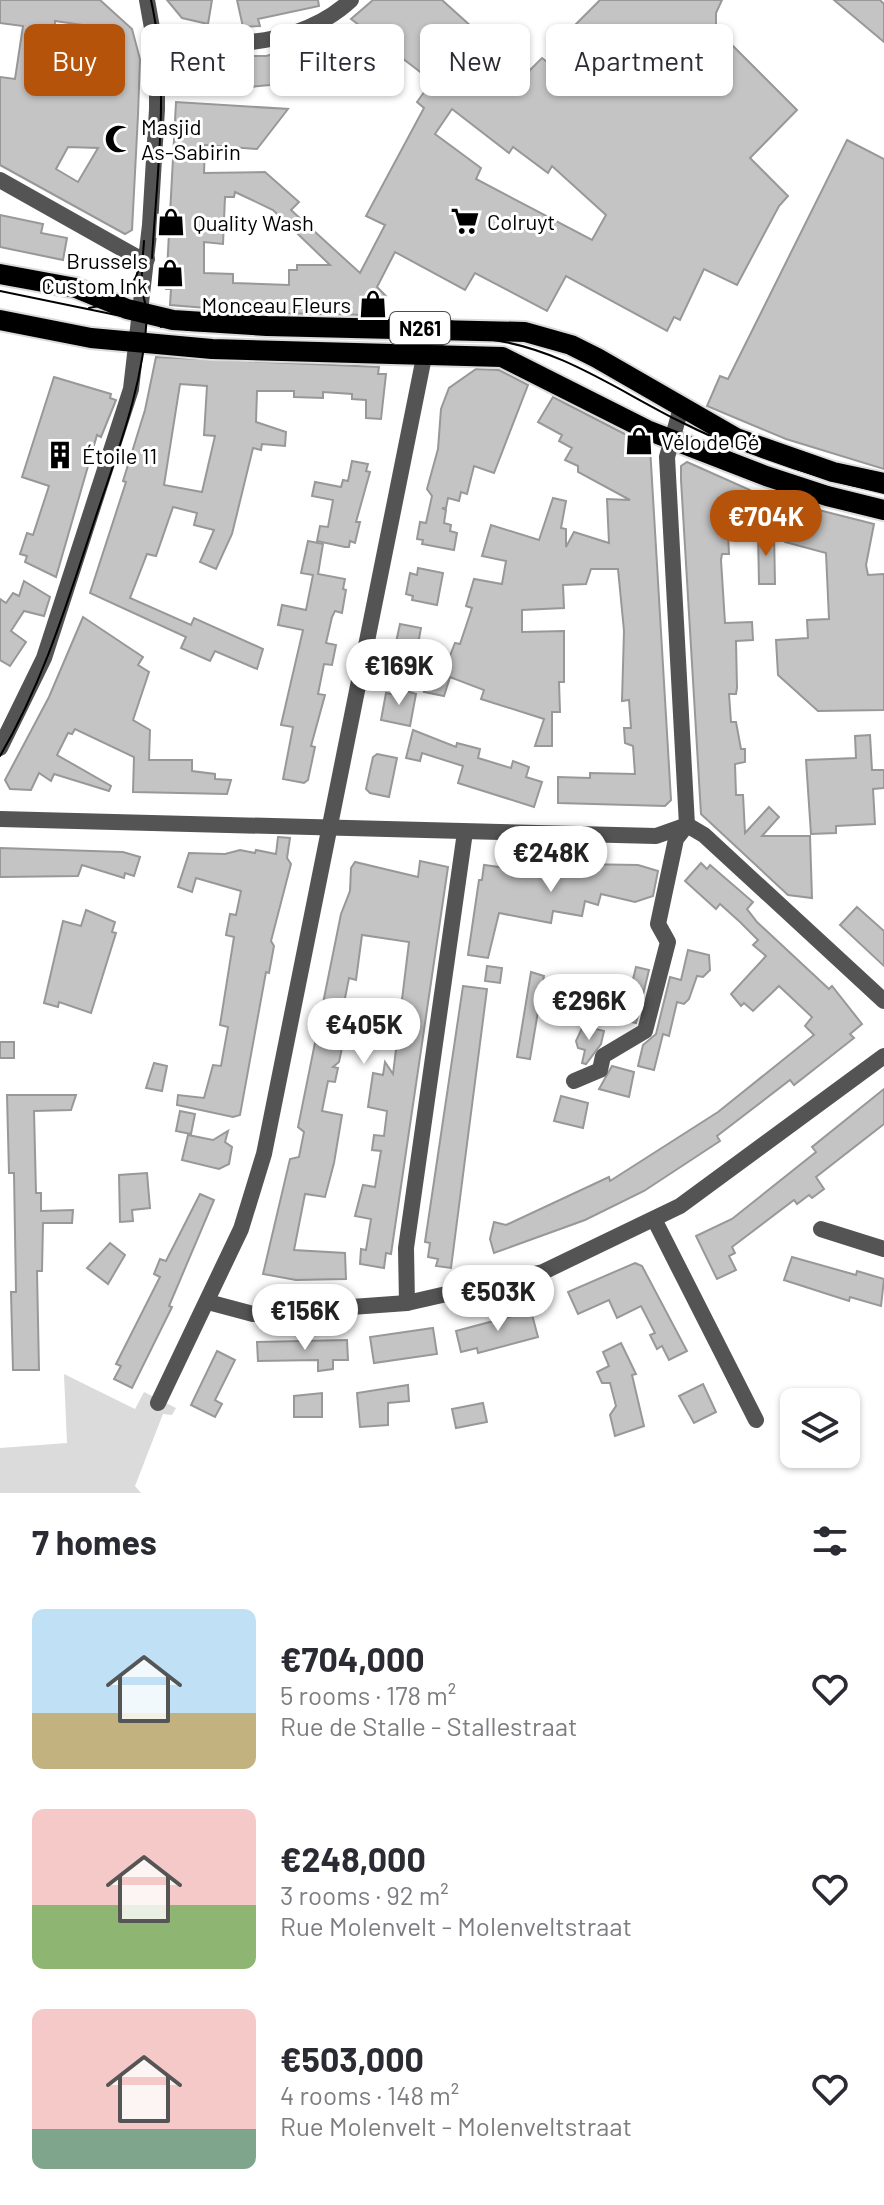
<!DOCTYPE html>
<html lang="en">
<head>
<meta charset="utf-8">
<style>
  :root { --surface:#fff; --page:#f7f7f7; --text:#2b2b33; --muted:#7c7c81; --accent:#b45309 }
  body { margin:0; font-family:Barlow,sans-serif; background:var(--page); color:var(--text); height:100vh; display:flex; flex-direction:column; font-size:30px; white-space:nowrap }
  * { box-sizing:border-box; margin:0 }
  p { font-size:26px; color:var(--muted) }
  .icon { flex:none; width:44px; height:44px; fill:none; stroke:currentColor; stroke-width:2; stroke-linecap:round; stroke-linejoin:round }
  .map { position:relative; height:1493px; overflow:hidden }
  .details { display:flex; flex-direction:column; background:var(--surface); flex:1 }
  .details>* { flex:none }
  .top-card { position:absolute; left:24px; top:24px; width:836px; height:72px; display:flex; gap:16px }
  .controls { position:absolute; left:780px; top:1388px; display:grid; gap:16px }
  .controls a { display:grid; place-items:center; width:80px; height:80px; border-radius:12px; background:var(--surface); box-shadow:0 2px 6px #0004; font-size:40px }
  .price { position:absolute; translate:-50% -68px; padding:0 18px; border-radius:28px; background:#fff; color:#222; font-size:26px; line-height:52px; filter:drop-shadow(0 2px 4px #0008) }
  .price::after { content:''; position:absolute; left:50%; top:48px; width:24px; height:18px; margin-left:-12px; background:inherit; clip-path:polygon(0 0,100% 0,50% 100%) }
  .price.selected { background:var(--accent); color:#fff }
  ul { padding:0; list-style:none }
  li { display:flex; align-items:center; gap:24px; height:200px; padding:0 32px }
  li span { display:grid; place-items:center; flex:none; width:224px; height:160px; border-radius:12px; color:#555 }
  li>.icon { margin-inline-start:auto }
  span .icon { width:96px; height:96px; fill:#fffc; stroke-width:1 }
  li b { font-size:34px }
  h2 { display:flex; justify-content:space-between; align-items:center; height:96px; padding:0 32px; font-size:34px }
  .tag { padding:0 28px; border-radius:12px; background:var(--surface); box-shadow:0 2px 6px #0004; font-size:28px; line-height:72px }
  .tag.selected { background:var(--accent); color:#fff }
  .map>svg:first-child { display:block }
</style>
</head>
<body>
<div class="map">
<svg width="884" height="1493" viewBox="0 0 884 1493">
  <rect width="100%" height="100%" fill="#fff"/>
  <polygon fill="#dbdbdb" points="64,1374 135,1409 144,1392 176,1408 172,1415 163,1414 135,1486 141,1493 0,1493 0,1448 67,1443"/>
  <g fill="#c4c4c4" stroke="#989898" stroke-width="2" fill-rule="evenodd">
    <path d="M 0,0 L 100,0 L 132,29 L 140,59 L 138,115 L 132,230 L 125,234 L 0,165 L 0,77 L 15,79 L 23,26 L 0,23 ZM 55,21 L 83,25 L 82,51 L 54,50 ZM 68,147 L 98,148 L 78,182 L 56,169 Z"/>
    <polygon points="167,0 212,0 208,24 182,18"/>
    <polygon points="237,0 318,0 319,6 258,19 260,26 243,27"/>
    <path d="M 373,0 L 442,0 L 525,75 L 542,58 L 560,72 L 576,33 L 572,28 L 600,0 L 722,0 L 716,13 L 716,29 L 797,110 L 750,158 L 788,196 L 779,206 L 737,285 L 704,269 L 680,320 L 674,317 L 667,331 L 566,276 L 547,311 L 475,273 L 465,290 L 395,252 L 377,287 L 386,296 L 369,315 L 268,313 L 170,305 L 171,289 L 166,289 L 176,102 L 288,109 L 257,149 L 205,145 L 204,173 L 265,172 L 299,202 L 291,210 L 360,273 L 385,225 L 366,216 L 424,108 L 417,102 L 432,81 L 351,19 ZM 452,109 L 509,153 L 513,147 L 548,173 L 552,166 L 606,215 L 592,240 L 476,179 L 481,168 L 435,134 ZM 235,192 L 273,210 L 330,265 L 297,265 L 297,270 L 289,270 L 289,285 L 233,283 L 233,274 L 204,273 L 204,242 L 223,244 L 225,197 L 234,197 Z"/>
    <polygon points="834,0 880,0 884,4 884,42"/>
    <polygon points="328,40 335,54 323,60 326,73 270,85 209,91 213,56 266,56"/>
    <polygon points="847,140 884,159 884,469 786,439 707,406 720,376 728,379"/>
    <polygon points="0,215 43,224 41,233 67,238 63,260 0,247"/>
    <path d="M 156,357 L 379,367 L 378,374 L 386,374 L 381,419 L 366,418 L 366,400 L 352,399 L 352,394 L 323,392 L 323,398 L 294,397 L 294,391 L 257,391 L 256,422 L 286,432 L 285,446 L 262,444 L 261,450 L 253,448 L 232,534 L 216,569 L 200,562 L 214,530 L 194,525 L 197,513 L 173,507 L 156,556 L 147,554 L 130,598 L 191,625 L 194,618 L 263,649 L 257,669 L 215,651 L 210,661 L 181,648 L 186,637 L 90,593 L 126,482 L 123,481 L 145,410 ZM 180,384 L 207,386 L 204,435 L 215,436 L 202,492 L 164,485 Z"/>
    <polygon points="476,369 499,370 528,385 494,473 474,466 467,494 461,492 459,501 448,498 446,508 442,508 446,510 444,523 451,525 450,531 457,533 454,550 422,544 423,540 417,539 420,522 426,523 432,496 427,489 438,449 441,409 449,388"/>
    <polygon points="54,377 111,394 110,398 116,400 101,437 97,435 56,577 25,562 27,556 20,554 27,533 33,535 49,486 22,477"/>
    <polygon points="553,397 650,447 671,800 665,806 558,803 558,777 590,778 590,773 635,774 633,746 625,743 624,728 631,728 629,700 622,701 624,631 618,569 591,569 586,584 563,585 564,608 522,610 522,632 564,631 564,682 559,682 560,712 552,712 552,746 535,746 544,719 481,699 484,690 450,677 444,696 424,692 429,668 444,671 455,643 460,644 472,608 466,606 474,579 502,584 506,561 482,556 491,525 539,540 553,498 566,501 561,528 566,529 566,547 574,532 609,543 607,499 630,500 578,472 578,466 565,460 572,448 559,441 562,435 538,422"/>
    <polygon points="352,461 368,464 366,471 370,472 356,522 360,522 355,543 350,541 349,547 345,547 317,541 320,526 328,527 333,500 312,496 315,482 341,487 343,480 348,481"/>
    <polygon points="687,462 750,490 735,534 728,534 729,554 722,554 721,560 725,623 752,622 753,640 736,641 737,688 736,694 729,694 731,722 736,722 741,749 745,749 745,762 735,764 736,795 743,795 745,833 769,807 779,817 762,836 810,836 812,898 788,895 701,814 681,480 681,466"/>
    <polygon points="791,503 874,524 866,565 868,575 884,574 884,710 818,711 778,675 776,640 808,638 807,620 829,619 826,553 785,542 785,516"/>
    <polygon points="758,533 774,533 775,584 759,584"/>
    <polygon points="308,541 323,544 318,574 345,579 343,589 346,590 342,613 335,611 332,617 326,643 336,645 332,665 324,664 318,694 325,695 311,746 315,747 308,780 304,783 283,779 293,727 281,725 303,630 278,625 282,605 306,610 313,575 301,573"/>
    <polygon points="418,568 443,573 437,605 412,600 413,596 406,594 410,573 417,575"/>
    <polygon points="24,581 50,597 44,616 24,611 11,631 26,642 10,666 0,660 0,599 6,603 13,593 19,596"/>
    <polygon points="83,617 143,657 138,665 149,672 133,720 150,730 149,760 192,760 192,771 215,774 215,779 231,780 227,794 133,792 134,757 75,729 72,734 68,733 57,755 111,786 109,791 54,774 51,781 39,773 31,790 10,789 5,780 49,697"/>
    <polygon points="400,624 421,628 418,644 424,645 420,662 393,656"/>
    <polygon points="394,687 416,694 410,726 381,720 386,693 392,694"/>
    <polygon points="413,730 456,747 457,743 480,749 478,758 511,768 513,761 529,767 526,777 542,782 534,807 458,783 463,766 422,753 420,761 406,758"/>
    <polygon points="870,735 872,770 884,770 884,788 873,789 875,824 836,826 836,833 811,834 806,760 856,758 855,736"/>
    <polygon points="377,754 397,758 389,797 370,793 366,789 373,757"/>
    <polygon points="278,837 290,838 287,858 291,864 271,941 274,946 269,973 266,972 240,1115 233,1117 177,1105 178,1095 204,1098 213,1065 221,1066 228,1027 220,1025 234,937 226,935 230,914 236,915 241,891 196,878 192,892 178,887 189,853 225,854 240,850 255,853 256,850 276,854"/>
    <polygon points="0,848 123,852 140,857 134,876 125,873 124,878 82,865 78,876 0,877"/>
    <polygon points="420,861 448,867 391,1254 386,1253 384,1268 360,1264 361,1249 366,1250 371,1219 355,1216 363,1185 375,1187 381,1151 372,1150 374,1135 384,1136 387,1111 368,1107 373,1073 383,1075 385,1062 393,1074 409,942 362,935 356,980 349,978 342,1013 362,1019 361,1029 387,1037 384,1046 344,1038 339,1062 333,1067 338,1068 335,1082 328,1081 322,1111 342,1115 334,1163 325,1197 305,1194 294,1250 345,1253 346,1279 296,1280 263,1274 290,1159 299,1157 304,1132 298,1127 341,914 350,891 351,868 355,862 418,877"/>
    <polygon points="701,863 707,869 710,865 753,902 747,909 757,922 829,989 832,986 862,1024 850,1034 854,1038 794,1085 790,1080 717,1136 720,1141 644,1191 585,1220 494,1253 490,1239 494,1222 506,1225 609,1177 610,1181 718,1112 814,1035 805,1026 812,1017 779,986 753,1011 744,1003 741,1006 731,994 766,956 753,945 758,940 740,922 720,904 716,909 685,881"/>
    <polygon points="520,864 548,868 549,864 577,868 578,864 638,865 658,871 653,896 635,902 601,894 598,905 585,901 582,916 553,911 551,923 499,913 488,958 468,955 479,880 482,880 484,865 520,870"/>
    <polygon points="857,907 884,931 884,966 840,925"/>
    <polygon points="86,910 115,922 112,932 116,933 91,1013 59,1002 58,1007 44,1003 63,921 81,926"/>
    <polygon points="688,950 709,955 710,970 703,977 697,976 689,999 684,1004 677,1002 669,1036 663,1034 654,1070 638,1066 643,1045 656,1034 670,977 681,980"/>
    <polygon points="487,966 502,968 500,983 485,981"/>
    <polygon points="636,967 649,970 636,1023 623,1020"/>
    <polygon points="531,972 544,976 530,1059 517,1057"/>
    <polygon points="463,986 487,989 451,1268 436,1266 438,1259 428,1257 430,1243 425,1242"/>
    <polygon points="583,1026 604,1031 601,1044 586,1064 582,1063 585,1050 578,1048 576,1041"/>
    <rect x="0" y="1042" width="14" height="16"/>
    <polygon points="154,1063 167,1066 162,1091 146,1088"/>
    <polygon points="612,1066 634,1072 629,1097 599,1089"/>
    <polygon points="884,1089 884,1124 816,1177 824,1189 812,1198 809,1195 797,1204 794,1200 732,1247 735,1253 729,1256 736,1270 717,1279 696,1236 732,1219 816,1152 812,1147"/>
    <polygon points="7,1095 76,1095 71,1110 34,1111 36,1193 41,1193 41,1211 73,1210 72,1223 43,1223 42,1271 37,1271 39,1370 13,1370 11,1292 16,1292 14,1173 9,1173"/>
    <polygon points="561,1096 588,1103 583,1128 554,1121"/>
    <polygon points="180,1111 195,1114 191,1134 176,1131"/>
    <polygon points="228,1131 225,1142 232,1147 229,1164 219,1169 182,1160 188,1135 213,1140"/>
    <polygon points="147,1173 150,1208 132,1210 133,1221 120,1222 119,1175"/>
    <polygon points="200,1194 214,1200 169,1306 172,1307 132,1388 114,1379 121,1366 116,1364 160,1277 154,1274 160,1259 166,1261"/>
    <polygon points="110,1243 125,1255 108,1284 87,1268"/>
    <polygon points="792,1257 856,1275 857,1271 884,1279 881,1306 850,1297 849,1301 784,1280"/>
    <polygon points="635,1263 642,1266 687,1351 669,1360 662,1346 657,1349 650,1335 655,1333 641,1306 617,1318 609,1300 578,1314 568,1292"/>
    <polygon points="531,1311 538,1337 478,1353 477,1348 461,1352 456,1331"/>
    <polygon points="433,1328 437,1354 374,1363 370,1337"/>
    <polygon points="347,1340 348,1360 333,1360 333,1369 318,1371 318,1360 258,1361 257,1342"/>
    <polygon points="621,1343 636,1374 632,1375 644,1426 615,1436 610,1415 616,1406 610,1383 602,1383 597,1372 609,1366 603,1352"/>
    <polygon points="217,1351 235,1360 215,1400 222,1404 215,1417 191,1405"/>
    <polygon points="703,1384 716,1412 694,1423 679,1396"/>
    <polygon points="408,1385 409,1401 388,1403 388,1425 360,1427 357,1393"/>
    <polygon points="322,1393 322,1417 294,1417 294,1396"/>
    <polygon points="483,1403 487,1422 456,1428 452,1409"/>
  </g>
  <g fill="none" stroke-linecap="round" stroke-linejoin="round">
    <defs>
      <g id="primary">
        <polyline points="0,274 76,288 127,309 173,320 267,326 525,332 571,345 597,358 736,438 833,472 884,483"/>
        <polyline points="0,320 91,338 212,349 502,357 647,430 766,476 827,496 884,510"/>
      </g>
    </defs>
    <use href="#primary" stroke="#dbdbdb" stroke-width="24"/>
    <g stroke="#545454" stroke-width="16">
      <path d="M 155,34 C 180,33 204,43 229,43 C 273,43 319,30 351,0"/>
      <polyline points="0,180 135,256 147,259"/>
      <polyline points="0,819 656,836 687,825 704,835 884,1001"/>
      <polyline points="574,1081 600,1070 603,1056 645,1031 668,942 658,924 676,839 687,825 667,457 681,408"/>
      <polyline points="654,1219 756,1420"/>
      <polyline points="821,1229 884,1249"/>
      <polyline points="208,1302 253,1314 407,1303 543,1272 680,1206 884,1056"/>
      <polyline points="407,1303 406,1248 465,832"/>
      <polyline points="158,1403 241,1229 264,1154 423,362 425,353 450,328"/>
    </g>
    <polyline stroke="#545454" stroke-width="16" points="0,748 44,658 131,389 150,225 157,109 157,56 147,0"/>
    <use href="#primary" stroke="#000" stroke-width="20"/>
    <g stroke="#000" stroke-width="2">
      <path d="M 151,0 C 170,85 157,172 152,258"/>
      <path d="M 144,241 C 142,273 135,304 161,327"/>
      <path d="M 0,291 L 189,330 L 486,339 C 557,347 614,388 677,420 C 742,453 812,477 884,493"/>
      <path d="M 89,308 C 114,305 131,293 139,269"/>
      <path d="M 0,756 C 44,681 68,600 95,519 C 117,453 144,385 147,314"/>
    </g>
  </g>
  <defs>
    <symbol id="mosque-bare" viewBox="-9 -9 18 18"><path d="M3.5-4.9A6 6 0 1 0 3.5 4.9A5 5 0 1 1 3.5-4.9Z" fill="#000" stroke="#fff" stroke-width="2.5" paint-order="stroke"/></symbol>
    <symbol id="supermarket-bare" viewBox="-9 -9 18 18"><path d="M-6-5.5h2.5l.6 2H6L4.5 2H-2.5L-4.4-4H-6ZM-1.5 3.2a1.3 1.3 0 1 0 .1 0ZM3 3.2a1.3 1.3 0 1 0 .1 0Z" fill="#000" stroke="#fff" stroke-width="2.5" paint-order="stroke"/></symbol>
    <symbol id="shop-bare" viewBox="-9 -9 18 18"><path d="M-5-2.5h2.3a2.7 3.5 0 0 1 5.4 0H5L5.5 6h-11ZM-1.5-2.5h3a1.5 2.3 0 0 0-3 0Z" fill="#000" stroke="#fff" stroke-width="2.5" paint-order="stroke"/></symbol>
    <symbol id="building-bare" viewBox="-9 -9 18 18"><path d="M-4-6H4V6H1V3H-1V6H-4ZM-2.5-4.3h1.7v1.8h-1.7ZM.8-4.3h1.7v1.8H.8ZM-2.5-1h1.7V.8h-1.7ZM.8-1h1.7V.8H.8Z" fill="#000" stroke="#fff" stroke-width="2.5" paint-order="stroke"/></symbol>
  </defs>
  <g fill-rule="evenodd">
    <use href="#mosque-bare" x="99" y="119" width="40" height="40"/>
    <use href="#supermarket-bare" x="445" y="201" width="40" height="40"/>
    <use href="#shop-bare" x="151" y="202" width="40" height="40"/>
    <use href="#shop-bare" x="150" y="253" width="40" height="40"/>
    <use href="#shop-bare" x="353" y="284" width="40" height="40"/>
    <use href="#shop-bare" x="619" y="421" width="40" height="40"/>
    <use href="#building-bare" x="40" y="435" width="40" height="40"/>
  </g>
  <g text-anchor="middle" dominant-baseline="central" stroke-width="6" stroke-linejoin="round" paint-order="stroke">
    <rect fill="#fff" stroke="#4c4c4c" stroke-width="2" x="390" y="312" width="60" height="32" rx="6"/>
    <g font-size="20" font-weight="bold" fill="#000">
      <text x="420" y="328">N261</text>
    </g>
    <g font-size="22" fill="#000" stroke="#fff" text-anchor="start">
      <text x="141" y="126">Masjid<tspan x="141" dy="25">As-Sabirin</tspan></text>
      <text x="487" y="221">Colruyt</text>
      <text x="193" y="222">Quality Wash</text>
      <text x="148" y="260" text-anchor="end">Brussels<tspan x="148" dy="25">Custom Ink</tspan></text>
      <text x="351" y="304" text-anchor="end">Monceau Fleurs</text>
      <text x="661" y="441">Vélo de Gé</text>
      <text x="82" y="455">Étoile 11</text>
    </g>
  </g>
</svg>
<div class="controls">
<a><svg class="icon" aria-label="layers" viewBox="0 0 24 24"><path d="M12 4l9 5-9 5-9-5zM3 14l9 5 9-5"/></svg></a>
</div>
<b class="price selected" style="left:766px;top:558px">€704K</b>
<b class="price" style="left:399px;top:707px">€169K</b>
<b class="price" style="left:551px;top:894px">€248K</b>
<b class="price" style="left:589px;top:1042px">€296K</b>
<b class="price" style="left:364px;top:1066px">€405K</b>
<b class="price" style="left:498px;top:1333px">€503K</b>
<b class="price" style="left:305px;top:1352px">€156K</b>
<div class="top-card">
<a class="tag selected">Buy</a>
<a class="tag">Rent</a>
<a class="tag">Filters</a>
<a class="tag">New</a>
<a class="tag">Apartment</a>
</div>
</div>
<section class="details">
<h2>7 homes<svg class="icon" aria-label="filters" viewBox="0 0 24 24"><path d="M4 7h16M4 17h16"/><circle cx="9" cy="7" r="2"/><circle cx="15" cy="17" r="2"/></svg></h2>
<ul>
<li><span style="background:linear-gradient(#bfe0f5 65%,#c2b280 0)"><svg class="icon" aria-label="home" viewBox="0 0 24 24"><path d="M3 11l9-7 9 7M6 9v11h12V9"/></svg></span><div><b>€704,000</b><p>5 rooms · 178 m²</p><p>Rue de Stalle - Stallestraat</p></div><svg class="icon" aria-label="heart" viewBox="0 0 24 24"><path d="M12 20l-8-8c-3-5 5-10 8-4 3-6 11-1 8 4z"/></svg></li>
<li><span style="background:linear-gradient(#f6c9c9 60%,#8fb573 0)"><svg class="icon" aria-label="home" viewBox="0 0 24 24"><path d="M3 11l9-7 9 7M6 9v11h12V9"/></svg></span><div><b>€248,000</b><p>3 rooms · 92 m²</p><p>Rue Molenvelt - Molenveltstraat</p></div><svg class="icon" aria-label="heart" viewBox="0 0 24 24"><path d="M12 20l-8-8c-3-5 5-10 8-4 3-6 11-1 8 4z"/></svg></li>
<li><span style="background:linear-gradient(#f6c9c9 75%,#7fa58c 0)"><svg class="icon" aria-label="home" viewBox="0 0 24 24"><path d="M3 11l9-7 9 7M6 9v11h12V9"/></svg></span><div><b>€503,000</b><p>4 rooms · 148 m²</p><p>Rue Molenvelt - Molenveltstraat</p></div><svg class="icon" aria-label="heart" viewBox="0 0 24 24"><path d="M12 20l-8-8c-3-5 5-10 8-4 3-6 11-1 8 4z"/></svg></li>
</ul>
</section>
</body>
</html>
